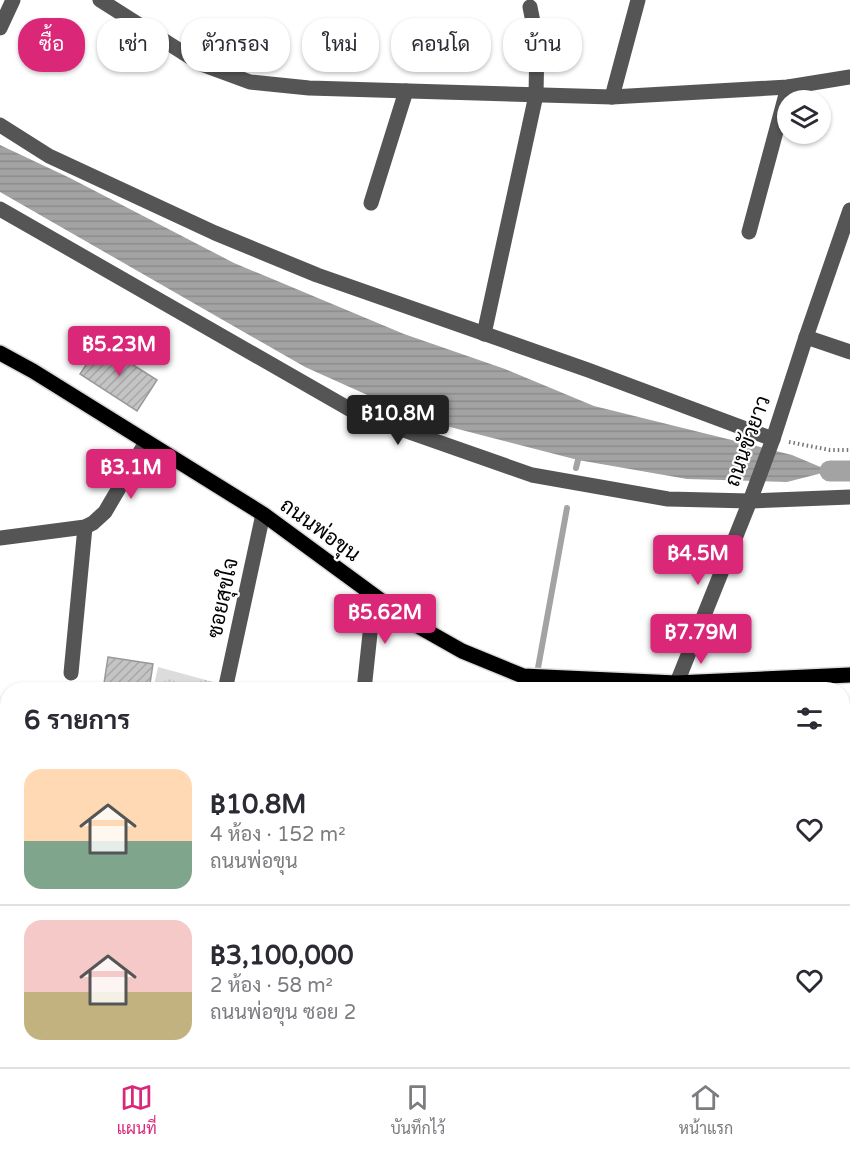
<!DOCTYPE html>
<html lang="th">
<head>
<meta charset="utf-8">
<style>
  :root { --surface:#fff; --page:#f7f7f7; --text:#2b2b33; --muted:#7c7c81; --line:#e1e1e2; --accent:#db2777 }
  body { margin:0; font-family:"Varela Round",Sarabun,sans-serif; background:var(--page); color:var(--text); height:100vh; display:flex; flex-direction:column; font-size:22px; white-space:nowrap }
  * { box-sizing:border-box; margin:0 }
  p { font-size:20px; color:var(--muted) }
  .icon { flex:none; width:33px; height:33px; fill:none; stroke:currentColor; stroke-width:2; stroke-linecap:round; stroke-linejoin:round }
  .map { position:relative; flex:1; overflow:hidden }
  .panel { position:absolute; left:0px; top:682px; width:850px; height:386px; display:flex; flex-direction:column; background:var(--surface); border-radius:24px 24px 0 0; box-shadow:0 2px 4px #0004 }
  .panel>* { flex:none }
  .hud { position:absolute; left:18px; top:18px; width:814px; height:54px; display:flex; gap:12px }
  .tools { position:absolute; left:777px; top:90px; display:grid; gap:12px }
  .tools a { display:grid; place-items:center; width:54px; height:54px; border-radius:50%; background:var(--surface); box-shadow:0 2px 4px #0004; font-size:30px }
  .price { position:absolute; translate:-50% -51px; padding:0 14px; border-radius:6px; background:var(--accent); color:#fff; font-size:20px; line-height:39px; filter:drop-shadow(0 2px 3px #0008) }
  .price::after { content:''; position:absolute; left:50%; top:36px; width:18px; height:14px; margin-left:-9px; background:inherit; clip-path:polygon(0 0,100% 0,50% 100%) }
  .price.on { background:#222; color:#fff }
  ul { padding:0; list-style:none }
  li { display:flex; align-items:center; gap:18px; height:150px; padding:0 24px }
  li+li { border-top:2px solid var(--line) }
  li span { display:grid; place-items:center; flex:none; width:168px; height:120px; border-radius:18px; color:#555 }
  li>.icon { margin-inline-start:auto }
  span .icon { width:72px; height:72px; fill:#fffc; stroke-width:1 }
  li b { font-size:26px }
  h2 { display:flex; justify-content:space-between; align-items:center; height:72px; padding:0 24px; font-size:26px }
  .tag { padding:0 21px; border-radius:24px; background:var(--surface); box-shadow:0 2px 4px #0004; font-size:21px; line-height:54px }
  .tag.on { background:var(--accent); color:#fff }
  .tab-bar { display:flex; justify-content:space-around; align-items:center; height:84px; border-top:2px solid var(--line); background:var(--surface); font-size:16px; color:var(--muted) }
  .tab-bar a { display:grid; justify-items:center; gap:3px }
  .tab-bar .on { color:var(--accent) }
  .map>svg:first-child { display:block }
</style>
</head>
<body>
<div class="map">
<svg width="850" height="1067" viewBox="0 0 850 1067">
  <defs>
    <pattern id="grass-tufts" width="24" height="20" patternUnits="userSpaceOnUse" patternTransform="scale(1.5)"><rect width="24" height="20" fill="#dcdcdc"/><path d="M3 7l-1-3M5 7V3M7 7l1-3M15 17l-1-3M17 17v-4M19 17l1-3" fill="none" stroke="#bbb"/></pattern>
    <pattern id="water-rules" width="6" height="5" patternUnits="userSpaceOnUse" patternTransform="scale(1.5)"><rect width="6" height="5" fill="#a3a3a3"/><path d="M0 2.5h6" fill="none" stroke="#8b8b8b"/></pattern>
    <pattern id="building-hatch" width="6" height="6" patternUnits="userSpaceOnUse" patternTransform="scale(1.5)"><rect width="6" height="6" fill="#c4c4c4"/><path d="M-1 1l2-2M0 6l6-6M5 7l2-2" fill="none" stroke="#a7a7a7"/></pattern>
  </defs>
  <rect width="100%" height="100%" fill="#fff"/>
  <g fill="url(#grass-tufts)">
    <polygon points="158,667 217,683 215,690 153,690"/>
    <polygon points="0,733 8,743 7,939 0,936"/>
    <polygon points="850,809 850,890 843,867 843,810"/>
    <polygon points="843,1035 850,1035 850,1067 686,1067 688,1060 843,1060"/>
  </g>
  <g fill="url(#water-rules)">
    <polygon points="0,145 70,178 234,263 404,334 505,369 594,406 792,455 830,471 787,482 687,479 578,460 423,420 305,367 0,192"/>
    <polygon points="0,779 7,783 7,891 0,887"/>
  </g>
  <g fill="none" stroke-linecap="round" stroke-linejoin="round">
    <g stroke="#a3a3a3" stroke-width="6">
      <polyline points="576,468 578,460"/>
      <polyline points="534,690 567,508"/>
      <polyline points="0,944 8,947"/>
    </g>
    <polyline stroke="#a3a3a3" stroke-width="21" points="830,471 850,471"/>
  </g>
  <g fill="url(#building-hatch)" stroke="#999" stroke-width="1.5">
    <polygon points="100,344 157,380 137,411 80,374"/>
    <polygon points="108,657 153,664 149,690 103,690"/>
    <polygon points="5,957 8,958 8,1060 9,1060 7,1067 0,1067 0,970"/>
    <polygon points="24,1060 67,1060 64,1067 22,1067"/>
    <polygon points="125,1060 209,1060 206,1067 142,1067"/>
    <polygon points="223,1060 260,1060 277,1067 220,1067"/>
  </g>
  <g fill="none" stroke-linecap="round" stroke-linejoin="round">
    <defs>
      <polyline id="major" points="0,353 33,371 263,514 409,621 462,651 523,676 676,683 850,675"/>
    </defs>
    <use href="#major" stroke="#dbdbdb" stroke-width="18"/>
    <g stroke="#777" stroke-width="4" stroke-dasharray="1.5 3" stroke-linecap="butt">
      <polyline points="789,442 830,450 850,450"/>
      <polyline points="15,1067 17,1060"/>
    </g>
    <g stroke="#555" stroke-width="15">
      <polyline points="100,0 201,64 250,82 309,88 612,97 788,87 850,77"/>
      <polyline points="0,28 13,0"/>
      <polyline points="612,97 638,0"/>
      <polyline points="0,125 49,156 215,233 317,275 588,370 773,439"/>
      <polyline points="371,203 406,91"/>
      <polyline points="0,209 358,414 532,475 668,499 750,501 850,497"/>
      <polyline points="749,232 788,87"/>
      <polyline points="484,334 536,95 537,42 530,7"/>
      <polyline points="806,337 850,352"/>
      <polyline points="0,538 85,527 93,523 105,512 146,442"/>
      <polyline points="71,673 85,527"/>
      <polyline points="225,690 263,514"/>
      <polyline points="364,690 374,596"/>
      <polyline points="674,690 750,501 773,439 806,337 850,210"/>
      <polyline points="843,797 850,796"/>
      <polyline points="375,1060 386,1067"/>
      <polyline points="409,1067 414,1060"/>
    </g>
    <use href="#major" stroke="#000" stroke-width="15"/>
  </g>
  <g text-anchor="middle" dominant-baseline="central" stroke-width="4.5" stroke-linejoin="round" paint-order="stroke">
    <g font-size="21" fill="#000" stroke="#fff">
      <text transform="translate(748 441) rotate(-70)">ถนนขัวยาว</text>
      <text transform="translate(320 530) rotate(36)">ถนนพ่อขุน</text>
      <text transform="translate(223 598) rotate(-78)">ซอยสุขใจ</text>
    </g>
  </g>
</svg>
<div class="tools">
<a><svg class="icon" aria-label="layers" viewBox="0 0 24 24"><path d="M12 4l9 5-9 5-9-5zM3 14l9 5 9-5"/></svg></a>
</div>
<b class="price" style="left:119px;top:377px">฿5.23M</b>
<b class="price on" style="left:398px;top:446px">฿10.8M</b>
<b class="price" style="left:131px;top:500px">฿3.1M</b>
<b class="price" style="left:698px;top:586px">฿4.5M</b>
<b class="price" style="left:385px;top:645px">฿5.62M</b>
<b class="price" style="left:701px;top:665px">฿7.79M</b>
<div class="hud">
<a class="tag on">ซื้อ</a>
<a class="tag">เช่า</a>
<a class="tag">ตัวกรอง</a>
<a class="tag">ใหม่</a>
<a class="tag">คอนโด</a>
<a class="tag">บ้าน</a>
</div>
<section class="panel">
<h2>6 รายการ<svg class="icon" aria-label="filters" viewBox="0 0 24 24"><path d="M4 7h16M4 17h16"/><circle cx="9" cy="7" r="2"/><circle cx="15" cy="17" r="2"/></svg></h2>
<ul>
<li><span style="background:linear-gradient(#ffd9b3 60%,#7fa58c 0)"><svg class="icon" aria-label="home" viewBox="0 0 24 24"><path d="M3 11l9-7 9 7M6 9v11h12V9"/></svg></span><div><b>฿10.8M</b><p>4 ห้อง · 152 m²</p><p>ถนนพ่อขุน</p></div><svg class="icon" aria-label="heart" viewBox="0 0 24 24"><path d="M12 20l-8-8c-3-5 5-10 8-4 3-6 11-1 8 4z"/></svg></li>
<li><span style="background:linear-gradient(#f6c9c9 60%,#c2b280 0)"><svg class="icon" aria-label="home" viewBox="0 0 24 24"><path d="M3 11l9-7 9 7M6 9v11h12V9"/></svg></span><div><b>฿3,100,000</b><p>2 ห้อง · 58 m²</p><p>ถนนพ่อขุน ซอย 2</p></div><svg class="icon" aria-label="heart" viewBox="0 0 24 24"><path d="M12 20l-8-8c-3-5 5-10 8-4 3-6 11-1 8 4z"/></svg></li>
</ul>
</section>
</div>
<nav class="tab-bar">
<a class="on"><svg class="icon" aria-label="map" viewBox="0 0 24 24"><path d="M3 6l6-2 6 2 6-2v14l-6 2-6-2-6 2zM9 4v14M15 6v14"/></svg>แผนที่</a>
<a><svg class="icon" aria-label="saved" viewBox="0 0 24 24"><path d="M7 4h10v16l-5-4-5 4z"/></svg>บันทึกไว้</a>
<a><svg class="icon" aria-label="home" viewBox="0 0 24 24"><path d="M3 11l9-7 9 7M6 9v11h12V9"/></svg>หน้าแรก</a>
</nav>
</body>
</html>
